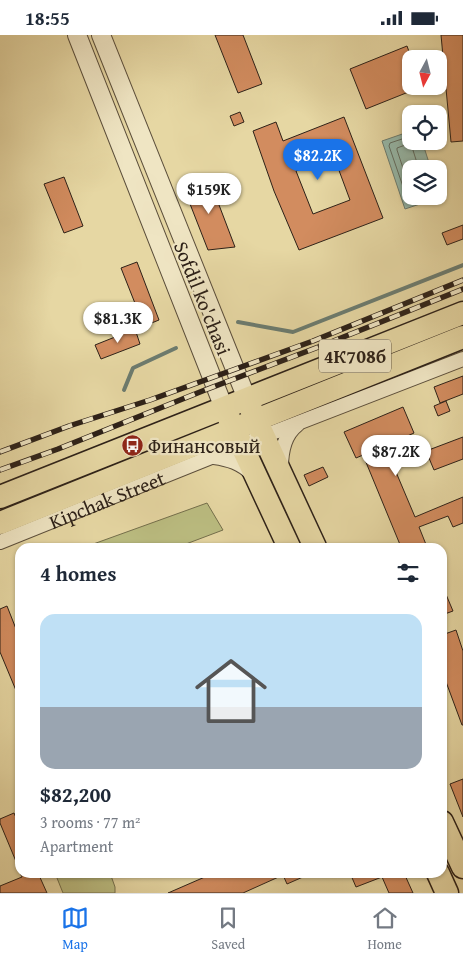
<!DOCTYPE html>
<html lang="en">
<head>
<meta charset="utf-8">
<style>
  :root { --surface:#fff; --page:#f6f6f7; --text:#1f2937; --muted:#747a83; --line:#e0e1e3; --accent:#1a73e8 }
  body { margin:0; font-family:"Gentium Book Plus",serif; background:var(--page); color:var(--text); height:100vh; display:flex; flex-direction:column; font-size:19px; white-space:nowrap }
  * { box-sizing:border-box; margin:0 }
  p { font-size:16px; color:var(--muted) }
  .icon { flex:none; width:28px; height:28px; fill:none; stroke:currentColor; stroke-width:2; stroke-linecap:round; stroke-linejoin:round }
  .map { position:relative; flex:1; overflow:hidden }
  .details { position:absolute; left:15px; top:508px; width:432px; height:335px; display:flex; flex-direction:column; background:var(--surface); border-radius:15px; box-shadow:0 1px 4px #0004 }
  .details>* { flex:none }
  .needle { width:32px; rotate:187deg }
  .tools { position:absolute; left:402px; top:15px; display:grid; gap:10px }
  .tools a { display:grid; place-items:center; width:45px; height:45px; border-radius:10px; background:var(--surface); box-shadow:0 1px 4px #0004; font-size:25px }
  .price { position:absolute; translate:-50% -42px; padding:0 11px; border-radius:18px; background:#fff; color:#222; font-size:16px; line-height:32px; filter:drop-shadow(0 1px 2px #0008) }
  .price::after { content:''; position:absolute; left:50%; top:30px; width:15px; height:11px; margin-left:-8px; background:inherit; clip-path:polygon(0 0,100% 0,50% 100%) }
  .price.active { background:var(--accent); color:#fff }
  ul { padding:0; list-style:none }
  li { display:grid; align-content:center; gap:10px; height:265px; padding:0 25px }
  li+li { border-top:1px solid var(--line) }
  li span { display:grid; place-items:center; height:155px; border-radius:15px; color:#555 }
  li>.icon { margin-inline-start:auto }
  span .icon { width:90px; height:90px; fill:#fffc; stroke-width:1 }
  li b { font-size:21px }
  h2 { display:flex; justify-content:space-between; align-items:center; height:60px; padding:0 25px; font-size:21px }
  .status { display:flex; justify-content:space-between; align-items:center; height:35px; padding:0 25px; background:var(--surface); direction:ltr }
  .status svg { height:14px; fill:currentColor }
  .dock { display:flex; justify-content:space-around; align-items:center; height:70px; border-top:1px solid var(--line); background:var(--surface); font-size:14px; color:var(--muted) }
  .dock a { display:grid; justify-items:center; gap:2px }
  .dock .active { color:var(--accent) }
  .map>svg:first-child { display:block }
</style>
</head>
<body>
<div class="status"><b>18:55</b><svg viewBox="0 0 49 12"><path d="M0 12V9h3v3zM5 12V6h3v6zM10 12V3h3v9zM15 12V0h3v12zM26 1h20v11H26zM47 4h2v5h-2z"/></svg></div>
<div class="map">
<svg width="463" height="858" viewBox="0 0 463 858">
  <rect width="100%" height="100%" fill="#e6d7a3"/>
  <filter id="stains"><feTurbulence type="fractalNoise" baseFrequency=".004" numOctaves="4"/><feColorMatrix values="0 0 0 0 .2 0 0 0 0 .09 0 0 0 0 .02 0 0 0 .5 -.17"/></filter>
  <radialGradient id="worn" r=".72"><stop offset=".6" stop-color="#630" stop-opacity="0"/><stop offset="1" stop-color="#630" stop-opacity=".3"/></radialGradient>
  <g fill="#bbbd81" stroke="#746f4c">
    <polygon points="207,468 223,495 178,512 85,512"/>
    <polygon points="55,838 110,838 115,852 115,858 63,858"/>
  </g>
  <polygon fill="#96b9aa" stroke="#6c7c70" points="411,96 411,106 422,106 431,134 411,134 411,161 439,161 439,156 441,162 405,174 382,106"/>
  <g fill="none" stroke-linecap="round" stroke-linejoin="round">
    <g stroke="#626d61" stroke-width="1">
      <polyline points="411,101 390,108 389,111 408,166 410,167 426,161"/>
      <polyline points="411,157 397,115 397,113 408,109 411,109 419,134"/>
    </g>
    <g stroke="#6c7c70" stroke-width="4">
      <polyline points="238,287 293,297 463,230"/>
      <polyline points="124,355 133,333 176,313"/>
    </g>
  </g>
  <g fill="#d28c5f" stroke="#2d2118" fill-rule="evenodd">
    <polygon points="215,0 243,0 262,49 238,58"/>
    <polygon points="441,0 463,0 463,106 451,107"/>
    <polygon points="407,11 411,22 411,56 366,74 350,34"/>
    <polygon points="240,77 244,87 234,91 230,81"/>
    <path d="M 344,82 L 383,183 L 299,215 L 274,156 L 253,96 L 276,87 L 283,106 ZM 334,122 L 350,165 L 313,179 L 296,136 Z"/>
    <polygon points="208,141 235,212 208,215 183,151"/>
    <polygon points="64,142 83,191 64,198 44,149"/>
    <polygon points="463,190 463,204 447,210 442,198"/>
    <polygon points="137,227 159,285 144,291 121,233"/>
    <polygon points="135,294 140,309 101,324 95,310"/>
    <polygon points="463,341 463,359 440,368 434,352"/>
    <polygon points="446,366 450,376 438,381 434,371"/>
    <polygon points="403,372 414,398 385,411 415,482 463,462 463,488 453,492 448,481 419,492 427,512 401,512 363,420 356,423 344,397"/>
    <polygon points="463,402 463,424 434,435 426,416"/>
    <polygon points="323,432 328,442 309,451 304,440"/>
    <polygon points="442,550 453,576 442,580"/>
    <polygon points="7,571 20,604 20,665 0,617 0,574"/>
    <polygon points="456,595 463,616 463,690 462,690 442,636 442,600"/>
    <polygon points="463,744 463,782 450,749"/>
    <polygon points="14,778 20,792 20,836 0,788 0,784"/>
    <polygon points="20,838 38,838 47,858 0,858 0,851 22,842"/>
    <polygon points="214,838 312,838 287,849 283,840 243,858 168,858"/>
    <polygon points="350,838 404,838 413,858 389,858 382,842 356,852"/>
  </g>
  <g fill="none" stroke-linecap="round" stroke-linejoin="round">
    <defs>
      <g id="minor">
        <path d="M 214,422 C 229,424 241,428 252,439"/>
        <path d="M 281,433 C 281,417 284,400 297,390"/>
        <path id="s1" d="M 0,507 L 241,410 L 463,324"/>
      </g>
      <g id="tertiary">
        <polyline points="77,0 224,373"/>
        <polyline points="101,0 247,364"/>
      </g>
      <g id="primary">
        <polyline points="250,372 315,512"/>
        <polyline points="228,381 289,512"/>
        <polyline points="0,462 463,278"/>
        <polyline points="0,488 463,302"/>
        <polyline points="442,787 463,832"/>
        <polyline points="438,838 447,858"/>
      </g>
    </defs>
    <use href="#minor" stroke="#5b4e3b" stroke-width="16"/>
    <use href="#tertiary" stroke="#5b4e3b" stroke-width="20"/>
    <use href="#primary" stroke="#2d2118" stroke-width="25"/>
    <use href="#minor" stroke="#efe5c3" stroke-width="14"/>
    <use href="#tertiary" stroke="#efe5c3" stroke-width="18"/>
    <use href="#primary" stroke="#e6d7a3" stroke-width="22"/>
    <defs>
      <g id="rail">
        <polyline points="0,417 69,391 150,365 313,306 463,245"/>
        <polyline points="0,435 58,414 205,355 321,311 463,254"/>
      </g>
    </defs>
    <use href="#rail" stroke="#2d2118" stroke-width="5.5"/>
    <use href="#rail" stroke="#efe5c3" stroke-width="4" stroke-dasharray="11" stroke-linecap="butt"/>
  </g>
  <defs>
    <symbol id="bus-disc" viewBox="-11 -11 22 22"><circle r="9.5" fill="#8f2418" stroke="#efe5c3"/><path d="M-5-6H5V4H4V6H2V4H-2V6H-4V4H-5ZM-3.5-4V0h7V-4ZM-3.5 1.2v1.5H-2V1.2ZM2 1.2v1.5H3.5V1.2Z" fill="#fff"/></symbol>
  </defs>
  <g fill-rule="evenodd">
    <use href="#bus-disc" x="120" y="398" width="25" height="25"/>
  </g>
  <g text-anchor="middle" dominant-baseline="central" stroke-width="4.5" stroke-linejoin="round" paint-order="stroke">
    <rect fill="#efe5c3" stroke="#675c4b" stroke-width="1" x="319" y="304.5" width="72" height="33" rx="4"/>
    <g font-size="19" font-weight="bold" fill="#2d2118">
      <text x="355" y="321">4К708б</text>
    </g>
    <g font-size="20" fill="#2d2118" stroke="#efe5c3">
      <text transform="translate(203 263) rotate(68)">Sofdil ko'chasi</text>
      <text stroke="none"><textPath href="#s1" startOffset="115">Kipchak Street</textPath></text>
    </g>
    <g font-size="20" fill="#2d2118" stroke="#efe5c3" text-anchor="start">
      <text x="148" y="410">Финансовый</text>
    </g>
  </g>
  <rect width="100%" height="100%" filter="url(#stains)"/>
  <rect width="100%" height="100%" fill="url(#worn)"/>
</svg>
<div class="tools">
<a><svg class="needle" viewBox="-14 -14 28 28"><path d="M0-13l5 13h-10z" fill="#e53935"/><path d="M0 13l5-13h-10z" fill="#747a83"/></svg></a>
<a><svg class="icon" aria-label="locate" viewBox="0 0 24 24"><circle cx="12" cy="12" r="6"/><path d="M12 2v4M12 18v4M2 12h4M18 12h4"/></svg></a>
<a><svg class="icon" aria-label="layers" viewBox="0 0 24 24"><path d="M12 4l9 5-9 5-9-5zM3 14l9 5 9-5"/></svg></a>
</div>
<b class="price active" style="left:318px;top:146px">$82.2K</b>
<b class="price" style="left:209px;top:180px">$159K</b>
<b class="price" style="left:118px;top:309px">$81.3K</b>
<b class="price" style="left:396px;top:442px">$87.2K</b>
<section class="details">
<h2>4 homes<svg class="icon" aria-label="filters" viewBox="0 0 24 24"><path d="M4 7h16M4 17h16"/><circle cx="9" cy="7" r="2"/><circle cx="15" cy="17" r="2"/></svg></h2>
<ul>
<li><span style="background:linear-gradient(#bfe0f5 60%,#9aa5b1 0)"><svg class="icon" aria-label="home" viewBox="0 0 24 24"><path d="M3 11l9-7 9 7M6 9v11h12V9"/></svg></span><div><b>$82,200</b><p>3 rooms · 77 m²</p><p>Apartment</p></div></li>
</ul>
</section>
</div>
<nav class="dock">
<a class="active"><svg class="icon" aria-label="map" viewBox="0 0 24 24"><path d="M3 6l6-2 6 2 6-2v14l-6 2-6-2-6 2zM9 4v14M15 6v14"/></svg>Map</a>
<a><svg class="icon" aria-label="saved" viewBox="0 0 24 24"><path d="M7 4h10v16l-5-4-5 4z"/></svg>Saved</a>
<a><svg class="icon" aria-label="home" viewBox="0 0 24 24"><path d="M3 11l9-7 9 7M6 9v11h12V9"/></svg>Home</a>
</nav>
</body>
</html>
